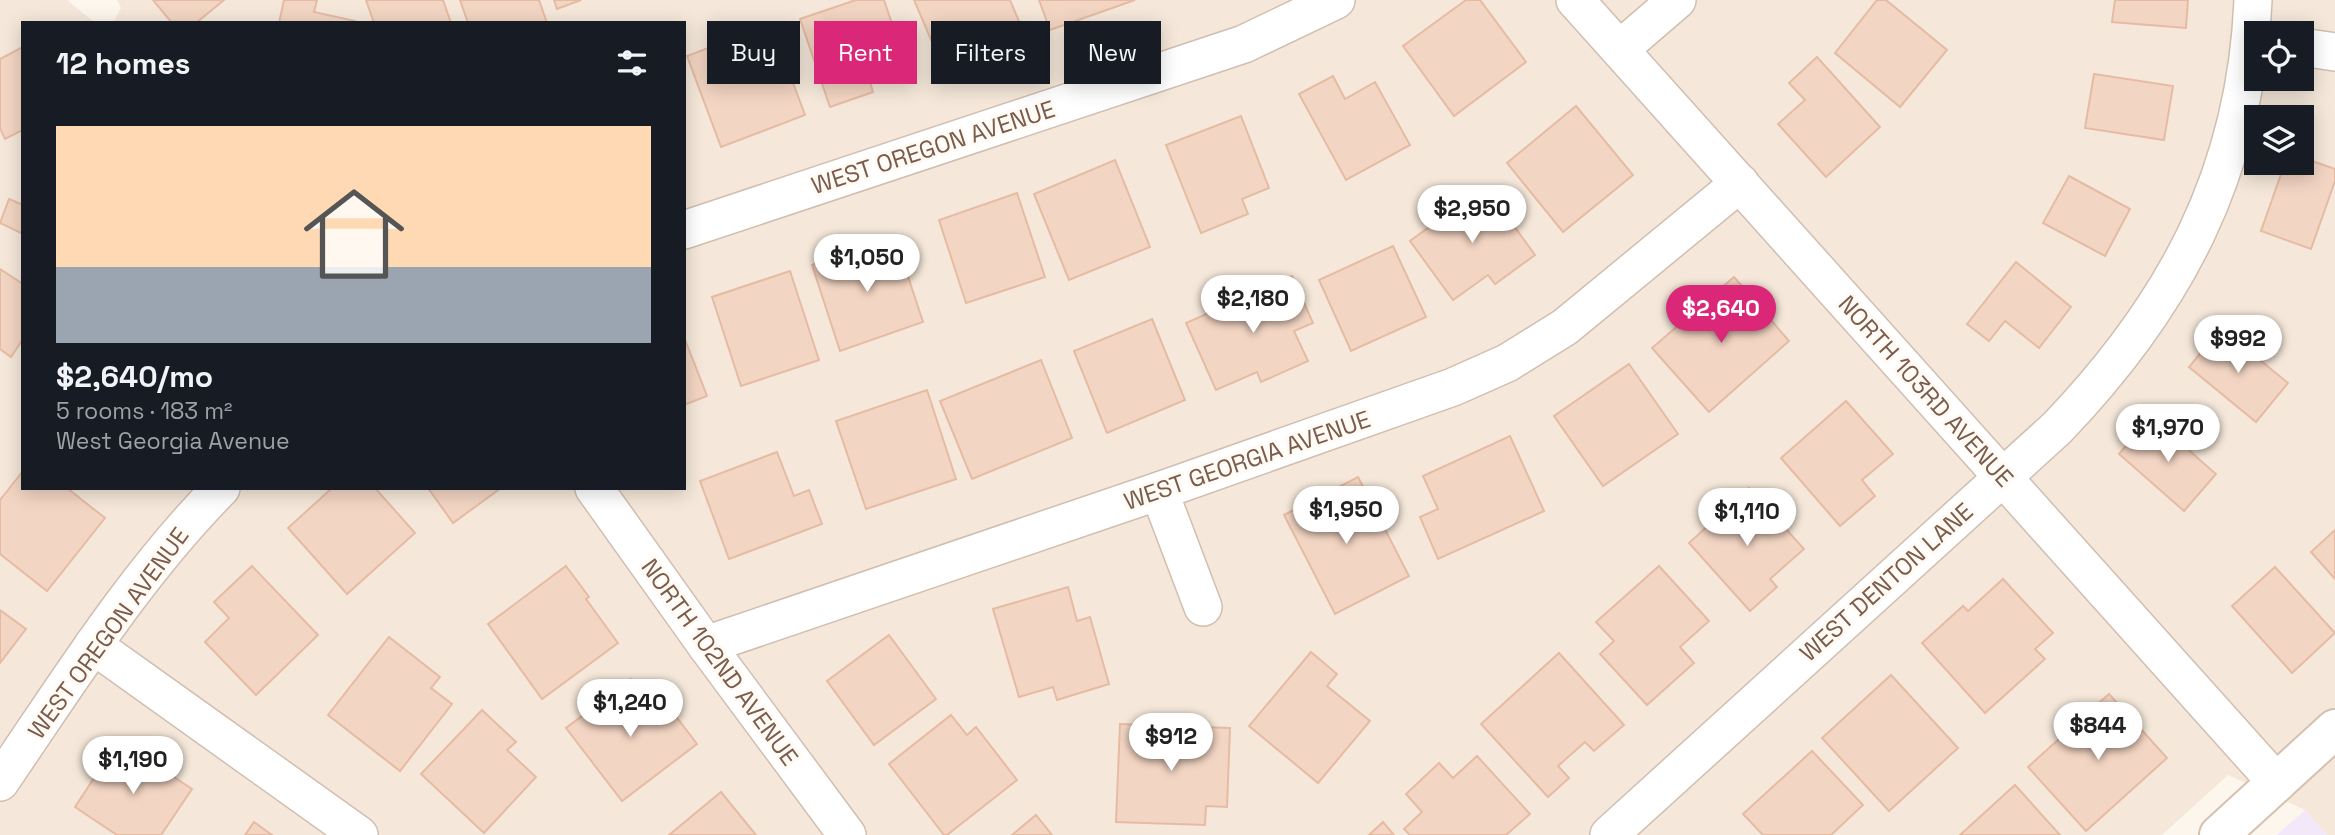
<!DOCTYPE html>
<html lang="en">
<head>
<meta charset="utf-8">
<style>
  :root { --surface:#171b24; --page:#242831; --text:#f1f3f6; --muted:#9ea1a6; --accent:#db2777 }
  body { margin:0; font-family:"Space Grotesk",sans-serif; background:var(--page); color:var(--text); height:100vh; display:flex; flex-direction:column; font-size:26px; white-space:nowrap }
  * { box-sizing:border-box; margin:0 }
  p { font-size:23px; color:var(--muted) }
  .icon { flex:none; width:38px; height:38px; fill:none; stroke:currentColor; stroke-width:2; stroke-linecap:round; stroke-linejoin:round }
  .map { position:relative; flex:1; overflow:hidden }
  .drawer { position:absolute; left:21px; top:21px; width:665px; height:469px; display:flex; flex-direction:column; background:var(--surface); border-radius:0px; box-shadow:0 4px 18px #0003 }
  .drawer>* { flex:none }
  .hud { position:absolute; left:707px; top:21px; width:665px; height:63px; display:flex; gap:14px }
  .fabs { position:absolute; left:2244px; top:21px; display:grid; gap:14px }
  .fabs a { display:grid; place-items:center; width:70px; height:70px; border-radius:0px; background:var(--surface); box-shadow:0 4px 18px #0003; font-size:35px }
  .price { position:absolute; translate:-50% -60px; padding:0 16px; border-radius:24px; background:#fff; color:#222; font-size:23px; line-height:46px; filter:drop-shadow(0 2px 4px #0008) }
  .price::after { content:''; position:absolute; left:50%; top:42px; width:21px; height:16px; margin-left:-10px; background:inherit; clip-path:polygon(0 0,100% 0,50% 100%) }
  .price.active { background:var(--accent); color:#fff }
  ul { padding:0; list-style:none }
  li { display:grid; align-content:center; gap:14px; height:371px; padding:0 35px }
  li span { display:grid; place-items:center; height:217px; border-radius:0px; color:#555 }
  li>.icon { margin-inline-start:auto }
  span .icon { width:126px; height:126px; fill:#fffc; stroke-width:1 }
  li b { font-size:30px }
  h2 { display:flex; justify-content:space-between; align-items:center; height:84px; padding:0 35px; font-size:30px }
  .tag { padding:0 24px; border-radius:0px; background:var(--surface); box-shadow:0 4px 18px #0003; font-size:24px; line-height:63px }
  .tag.active { background:var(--accent); color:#fff }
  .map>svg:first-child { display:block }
</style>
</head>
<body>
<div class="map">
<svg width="2335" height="835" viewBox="0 0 2335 835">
  <rect width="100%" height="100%" fill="#fdf6ec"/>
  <path fill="#f5e8da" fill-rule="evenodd" d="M 0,0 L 67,0 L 95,23 L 23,23 L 23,488 L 684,488 L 684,23 L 113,23 L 121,8 L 117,0 L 2335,0 L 2335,835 L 2327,835 L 2305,810 L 2228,775 L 2162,835 L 0,835 ZM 2256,33 L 2301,33 L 2301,79 L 2256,79 ZM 2256,117 L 2301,117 L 2301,163 L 2256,163 Z"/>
  <polygon fill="#f3e8fa" points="2305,810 2327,835 2277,835"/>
  <g fill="#f3d5c3" stroke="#e6bba3" stroke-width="2">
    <polygon points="153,0 224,0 196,23 172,23"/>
    <polygon points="284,0 317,0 314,12 355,21 354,23 279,23"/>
    <polygon points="366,0 443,0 451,23 374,23"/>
    <polygon points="460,0 539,0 547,23 468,23"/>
    <polygon points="554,0 581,0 557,9"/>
    <polygon points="856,0 884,0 905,62 868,75 873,92 830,107 800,19"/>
    <polygon points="914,0 1010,0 1021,26 966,49 970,59 944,70"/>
    <polygon points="1039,0 1135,0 1050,30"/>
    <polygon points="1466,0 1480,0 1526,62 1454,116 1403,46"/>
    <polygon points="1877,0 1886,0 1947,50 1900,107 1835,53"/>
    <polygon points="2115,0 2188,0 2186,28 2112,22"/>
    <polygon points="771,24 805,115 721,147 687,56"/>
    <polygon points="23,47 23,130 5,139 0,128 0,59"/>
    <polygon points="1817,57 1880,127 1826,177 1778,124 1805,100 1789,83"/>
    <polygon points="2094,74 2173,86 2164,140 2085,128"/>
    <polygon points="1333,76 1345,99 1375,82 1410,145 1346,180 1299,94"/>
    <polygon points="1576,106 1633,175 1563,232 1507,163"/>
    <polygon points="1241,116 1269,188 1242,199 1248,214 1201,233 1166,145"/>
    <polygon points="2301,157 2335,169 2335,181 2311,249 2261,231 2285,163 2301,163"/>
    <polygon points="1115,160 1150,247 1069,280 1034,194"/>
    <polygon points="2069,176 2130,209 2105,256 2043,223"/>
    <polygon points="1485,186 1535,255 1495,284 1488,275 1453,300 1410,241"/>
    <polygon points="1017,193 1045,277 966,303 939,220"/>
    <polygon points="9,199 23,205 23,234 0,223"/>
    <polygon points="895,237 923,322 840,351 812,265"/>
    <polygon points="1393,246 1426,317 1351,351 1319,280"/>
    <polygon points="2016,262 2071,307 2039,348 2005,321 1989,341 1967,324"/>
    <polygon points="0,269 23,284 23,339 11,357 0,349"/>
    <polygon points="790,271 819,360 741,386 712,297"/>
    <polygon points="1292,276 1313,323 1294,331 1308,361 1261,382 1257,372 1216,390 1186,323"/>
    <polygon points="1734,277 1789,341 1709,412 1652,348"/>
    <polygon points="1152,319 1185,400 1107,433 1074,351"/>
    <polygon points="2221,328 2288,383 2256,422 2189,367"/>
    <polygon points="684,337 707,396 684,405"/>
    <polygon points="1041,360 1072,438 972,479 940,401"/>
    <polygon points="1629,364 1678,434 1603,486 1554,416"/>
    <polygon points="927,390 956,479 866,509 836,421"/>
    <polygon points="1846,401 1893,454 1862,480 1875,496 1840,526 1781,458"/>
    <polygon points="2151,417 2216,474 2184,511 2119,454"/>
    <polygon points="1510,436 1544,511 1438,559 1420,517 1438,509 1423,476"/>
    <polygon points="777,452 794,496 809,490 822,524 729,559 700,481"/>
    <polygon points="23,471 23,488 67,488 105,518 47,591 0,554 0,500"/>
    <polygon points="1358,477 1409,576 1335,614 1284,515"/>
    <polygon points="332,488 375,488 415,533 347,594 288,528"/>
    <polygon points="428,488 501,488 453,523"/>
    <polygon points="1749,488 1804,549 1770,579 1777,587 1750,611 1689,543"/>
    <polygon points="2335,530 2335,579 2311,552"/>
    <polygon points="252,566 318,635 256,695 205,642 229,618 214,602"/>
    <polygon points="566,566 589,597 586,599 618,643 542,699 488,624"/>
    <polygon points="1659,566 1709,621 1680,647 1694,663 1647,705 1600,654 1614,641 1596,622"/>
    <polygon points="2275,567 2335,633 2292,673 2232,606"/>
    <polygon points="2003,579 2053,633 2035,649 2045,659 1985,713 1922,643 1963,606 1968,611"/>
    <polygon points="1068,587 1077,621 1090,617 1109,684 1057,700 1053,687 1019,697 993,609"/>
    <polygon points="0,610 26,629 0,663"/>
    <polygon points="889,635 936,699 874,745 827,681"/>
    <polygon points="389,637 440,677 431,688 452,704 400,771 328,715"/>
    <polygon points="1311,652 1337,674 1327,686 1370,721 1318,783 1249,726"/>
    <polygon points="1559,653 1624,725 1594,751 1585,742 1558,766 1569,778 1548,797 1481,724"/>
    <polygon points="1891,675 1958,748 1889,811 1822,738"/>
    <polygon points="631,679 658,714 668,706 697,744 622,801 566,728"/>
    <polygon points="2109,694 2167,758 2086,831 2028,767"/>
    <polygon points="482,710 516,742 507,750 536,777 484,833 421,774"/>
    <polygon points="951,715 967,735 976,727 1017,780 947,835 944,835 889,764"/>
    <polygon points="1120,724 1230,728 1227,807 1206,806 1205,825 1116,822"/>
    <polygon points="123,743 192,789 161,835 117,835 75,807 98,772 102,775"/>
    <polygon points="1812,751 1863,805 1831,835 1763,835 1743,814"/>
    <polygon points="1477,756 1530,814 1506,835 1410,835 1404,829 1422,812 1406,794 1439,763 1453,778"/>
    <polygon points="2015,785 2060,835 1960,835"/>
    <polygon points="721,792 756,835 669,835"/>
    <polygon points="1036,815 1052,835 1012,835"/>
    <polygon points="254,822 272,835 245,835"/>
    <polygon points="1383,822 1394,835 1369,835"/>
  </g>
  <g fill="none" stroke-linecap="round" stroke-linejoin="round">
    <defs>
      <g id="street">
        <polyline points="1575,0 2277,783"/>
        <polyline points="2301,47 2335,52"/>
        <polyline points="1620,49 1677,0"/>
        <polyline points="684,230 1244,44 1336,0"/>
        <polyline points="594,488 706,645 847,835"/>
        <polyline points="1159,491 1203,607"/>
        <polyline points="93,645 359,835"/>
        <polyline points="706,645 1159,491 1453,387 1507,363 1565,327 1740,183"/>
        <path d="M 0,782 C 69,681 135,575 221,488"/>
        <path d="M 1609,835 L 2057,428 C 2175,305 2246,173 2253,0"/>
      </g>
      <polyline id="secondary" points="2219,835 2335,729"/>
    </defs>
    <use href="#street" stroke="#d1beb0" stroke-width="40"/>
    <use href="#secondary" stroke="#d6c0b0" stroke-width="42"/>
    <use href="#street" stroke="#fff" stroke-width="37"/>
    <use href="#secondary" stroke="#fff" stroke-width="38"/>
  </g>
  <g text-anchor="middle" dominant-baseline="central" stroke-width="6" stroke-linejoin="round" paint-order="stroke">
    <g font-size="24" fill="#7a5c4d" stroke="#fffaf3">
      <text transform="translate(933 147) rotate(-18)">WEST OREGON AVENUE</text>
      <text transform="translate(1926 391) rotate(48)">NORTH 103RD AVENUE</text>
      <text transform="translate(1247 460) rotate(-19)">WEST GEORGIA AVENUE</text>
      <text transform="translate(1886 582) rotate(-42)">WEST DENTON LANE</text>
      <text transform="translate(108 633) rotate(-54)">WEST OREGON AVENUE</text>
      <text transform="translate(720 662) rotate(54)">NORTH 102ND AVENUE</text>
    </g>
  </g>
</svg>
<div class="fabs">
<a><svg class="icon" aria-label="locate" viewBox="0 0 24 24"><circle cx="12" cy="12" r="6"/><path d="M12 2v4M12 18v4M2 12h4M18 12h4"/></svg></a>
<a><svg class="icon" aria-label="layers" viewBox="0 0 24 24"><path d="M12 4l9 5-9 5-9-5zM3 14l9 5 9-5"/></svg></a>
</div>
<b class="price" style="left:1472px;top:245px">$2,950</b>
<b class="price" style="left:867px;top:294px">$1,050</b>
<b class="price" style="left:1253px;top:335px">$2,180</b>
<b class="price active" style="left:1721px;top:345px">$2,640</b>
<b class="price" style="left:2238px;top:375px">$992</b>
<b class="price" style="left:2168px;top:464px">$1,970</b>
<b class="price" style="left:1346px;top:546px">$1,950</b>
<b class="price" style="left:1747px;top:548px">$1,110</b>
<b class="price" style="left:630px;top:739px">$1,240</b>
<b class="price" style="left:2098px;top:762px">$844</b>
<b class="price" style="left:1171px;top:773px">$912</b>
<b class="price" style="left:133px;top:796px">$1,190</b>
<div class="hud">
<a class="tag">Buy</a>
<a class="tag active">Rent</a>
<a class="tag">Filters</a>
<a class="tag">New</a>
</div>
<section class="drawer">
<h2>12 homes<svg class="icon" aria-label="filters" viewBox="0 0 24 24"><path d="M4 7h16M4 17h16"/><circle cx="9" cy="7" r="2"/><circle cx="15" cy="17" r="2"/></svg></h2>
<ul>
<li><span style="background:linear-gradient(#ffd9b3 65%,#9aa5b1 0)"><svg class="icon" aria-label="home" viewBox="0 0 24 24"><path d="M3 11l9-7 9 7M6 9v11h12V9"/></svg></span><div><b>$2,640/mo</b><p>5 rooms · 183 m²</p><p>West Georgia Avenue</p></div></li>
</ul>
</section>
</div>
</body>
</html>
